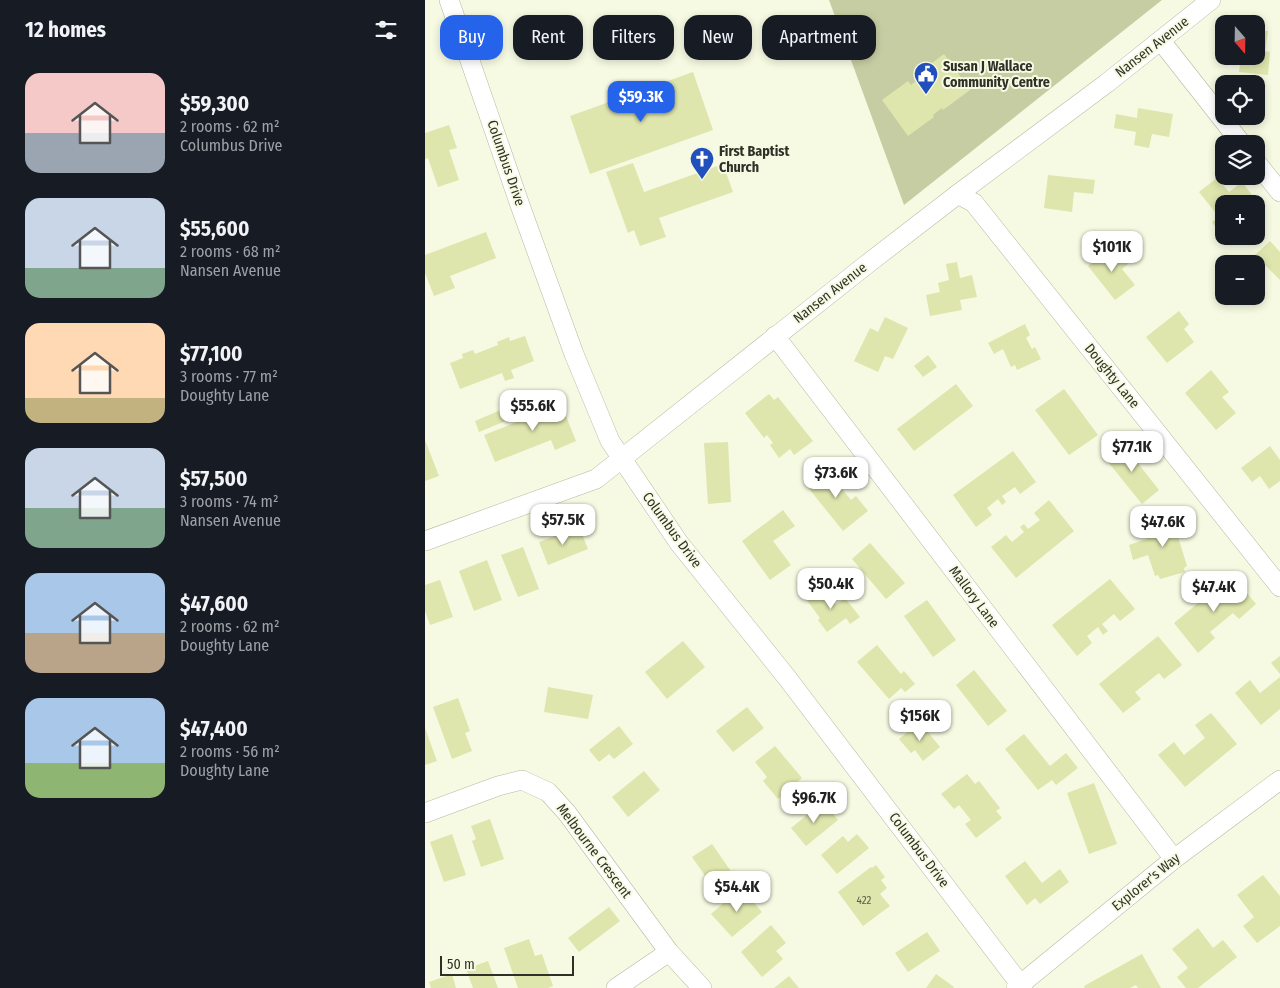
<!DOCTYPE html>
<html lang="en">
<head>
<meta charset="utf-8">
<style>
  :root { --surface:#171b24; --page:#20242c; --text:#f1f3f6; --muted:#9ea1a6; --accent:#2563eb }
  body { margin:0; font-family:"Fira Sans Condensed",sans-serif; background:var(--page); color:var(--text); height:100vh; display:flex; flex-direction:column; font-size:19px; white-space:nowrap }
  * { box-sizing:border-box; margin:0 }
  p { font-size:16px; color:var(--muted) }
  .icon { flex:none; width:28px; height:28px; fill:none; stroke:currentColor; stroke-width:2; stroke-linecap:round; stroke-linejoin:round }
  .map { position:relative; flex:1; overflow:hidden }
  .side { display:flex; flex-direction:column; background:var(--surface); width:425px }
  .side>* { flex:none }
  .banner { position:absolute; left:15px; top:15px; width:475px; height:45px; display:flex; gap:10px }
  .needle { width:32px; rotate:160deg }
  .buttons { position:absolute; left:790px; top:15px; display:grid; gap:10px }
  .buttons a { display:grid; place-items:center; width:50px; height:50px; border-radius:10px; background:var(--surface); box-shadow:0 2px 8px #0003; font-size:25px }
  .scale { position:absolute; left:15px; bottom:12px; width:134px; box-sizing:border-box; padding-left:5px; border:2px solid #2f3027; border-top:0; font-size:14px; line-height:18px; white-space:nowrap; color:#2f3027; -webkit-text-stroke:4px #f7fae2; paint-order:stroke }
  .price { position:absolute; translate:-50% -42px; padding:0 11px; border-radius:10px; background:#fff; color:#222; font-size:16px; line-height:32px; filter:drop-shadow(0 1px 2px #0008) }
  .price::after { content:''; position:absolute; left:50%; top:30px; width:15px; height:11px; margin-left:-8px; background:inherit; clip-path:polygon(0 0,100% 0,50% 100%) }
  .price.current { background:var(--accent); color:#fff }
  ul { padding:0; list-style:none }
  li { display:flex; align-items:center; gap:15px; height:125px; padding:0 25px }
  li span { display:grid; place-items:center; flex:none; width:140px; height:100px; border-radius:15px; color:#555 }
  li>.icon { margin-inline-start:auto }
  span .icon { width:60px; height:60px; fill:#fffc; stroke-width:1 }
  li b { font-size:21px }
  h2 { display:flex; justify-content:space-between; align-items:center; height:60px; padding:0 25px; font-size:21px }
  .tag { padding:0 18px; border-radius:15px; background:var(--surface); box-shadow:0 2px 8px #0003; font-size:18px; line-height:45px }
  .tag.current { background:var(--accent); color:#fff }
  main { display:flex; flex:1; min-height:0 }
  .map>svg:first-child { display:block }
</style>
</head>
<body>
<main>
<section class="side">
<h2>12 homes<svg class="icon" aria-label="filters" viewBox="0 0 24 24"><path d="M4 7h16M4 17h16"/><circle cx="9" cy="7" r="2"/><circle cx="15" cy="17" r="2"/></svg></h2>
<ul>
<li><span style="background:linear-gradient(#f6c9c9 60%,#9aa5b1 0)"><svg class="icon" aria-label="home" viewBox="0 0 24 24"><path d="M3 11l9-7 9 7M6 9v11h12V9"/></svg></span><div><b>$59,300</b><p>2 rooms · 62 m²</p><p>Columbus Drive</p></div></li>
<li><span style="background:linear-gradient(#c9d6e8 70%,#7fa58c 0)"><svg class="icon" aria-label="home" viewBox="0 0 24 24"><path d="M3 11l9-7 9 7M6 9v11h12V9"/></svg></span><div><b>$55,600</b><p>2 rooms · 68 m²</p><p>Nansen Avenue</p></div></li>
<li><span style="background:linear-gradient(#ffd9b3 75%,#c2b280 0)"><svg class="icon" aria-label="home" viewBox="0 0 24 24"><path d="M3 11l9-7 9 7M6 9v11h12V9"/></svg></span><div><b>$77,100</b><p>3 rooms · 77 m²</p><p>Doughty Lane</p></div></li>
<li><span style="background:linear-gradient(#c9d6e8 60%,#7fa58c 0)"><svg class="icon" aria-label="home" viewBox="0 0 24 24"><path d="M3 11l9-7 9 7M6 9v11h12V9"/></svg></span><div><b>$57,500</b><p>3 rooms · 74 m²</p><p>Nansen Avenue</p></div></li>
<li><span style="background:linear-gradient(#a9c7e8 60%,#b9a48a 0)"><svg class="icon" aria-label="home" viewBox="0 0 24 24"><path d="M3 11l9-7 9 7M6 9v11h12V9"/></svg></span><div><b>$47,600</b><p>2 rooms · 62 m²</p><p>Doughty Lane</p></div></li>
<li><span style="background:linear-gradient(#a9c7e8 65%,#8fb573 0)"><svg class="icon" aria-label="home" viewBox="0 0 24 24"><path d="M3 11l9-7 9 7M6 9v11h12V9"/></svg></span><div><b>$47,400</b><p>2 rooms · 56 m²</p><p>Doughty Lane</p></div></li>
</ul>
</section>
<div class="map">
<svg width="855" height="988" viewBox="0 0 855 988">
  <rect width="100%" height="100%" fill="#f7fae2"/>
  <polygon fill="#c7cda3" points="404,0 737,0 479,205"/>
  <g fill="#dee5ad">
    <polygon points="831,30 843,31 840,51 845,52 843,75 814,72 816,56 831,56"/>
    <polygon points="519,54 545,90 518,110 517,108 513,111 508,115 509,117 483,136 457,100 483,81 486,85 495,78 492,74"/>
    <polygon points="268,72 288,130 165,174 145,116"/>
    <polygon points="713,108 748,114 744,137 727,134 724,148 709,145 711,132 689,128 691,114 712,118"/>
    <polygon points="24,125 32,148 24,150 34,180 13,187 3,158 0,159 0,133"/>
    <polygon points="208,163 219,192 298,164 308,192 234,218 241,237 215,246 209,230 203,233 181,172"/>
    <polygon points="623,175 670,180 668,194 649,192 647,212 619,208"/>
    <polygon points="792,178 804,192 817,182 827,195 816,204 799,204 799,230 795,233 787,222 794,217 774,192"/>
    <polygon points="61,232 71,258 25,276 30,288 9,296 0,273 0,255"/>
    <polygon points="845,241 855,252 855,280 830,255"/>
    <polygon points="689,245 703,264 697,269 710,285 690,300 663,266"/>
    <polygon points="532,262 535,278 547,275 552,297 535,300 537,310 505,316 501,295 515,292 513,283 524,280 521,264"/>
    <polygon points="754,311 764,324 759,329 769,342 742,363 721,337"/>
    <polygon points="460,317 483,328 468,359 460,356 453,372 429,361 445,328 453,332"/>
    <polygon points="600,324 605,335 601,338 607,349 610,347 616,359 592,370 590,365 586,367 578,349 569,354 563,343"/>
    <polygon points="100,336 109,361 86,370 89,378 80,381 77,373 35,389 25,363 38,358 37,354 48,350 50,354 73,345 72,342 84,337 85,341"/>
    <polygon points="503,355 512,367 498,377 489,366"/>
    <polygon points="786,370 804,392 797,397 811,413 791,430 760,393"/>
    <polygon points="531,384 548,406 489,451 472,429"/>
    <polygon points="639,389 673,435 644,455 610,410"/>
    <polygon points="344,394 349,400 353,397 388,441 369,455 365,449 354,458 345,445 348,443 342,435 339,438 320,413"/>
    <polygon points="133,396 151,441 130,450 126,440 70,462 59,435 115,413 112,405"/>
    <polygon points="78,409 83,420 54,432 50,421"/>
    <polygon points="0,440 14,476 0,481"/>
    <polygon points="303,442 306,502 283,504 279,443"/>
    <polygon points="697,443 734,490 717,504 679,457"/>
    <polygon points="845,446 855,460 855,481 844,489 835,476 827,482 816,468"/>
    <polygon points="588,451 611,482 595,494 590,487 577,496 581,502 577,505 573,499 562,508 567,515 551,527 528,495"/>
    <polygon points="406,465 418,479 413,484 426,500 431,496 443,511 418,531 381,485"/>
    <polygon points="624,500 649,531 591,578 566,547 581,535 587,542 599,532 595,527 599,524 603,529 615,520 609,513"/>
    <polygon points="358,510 370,526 348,541 366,565 345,580 317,541"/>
    <polygon points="756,515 760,528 751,530 762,566 759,568 760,572 735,579 733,575 730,576 723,555 708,560 704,545 722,539 720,532 723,531 721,525"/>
    <polygon points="154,527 163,549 123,565 114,542"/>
    <polygon points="445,543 480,583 461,599 427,559"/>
    <polygon points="98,547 114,589 93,597 76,555"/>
    <polygon points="62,560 77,600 49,611 34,571"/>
    <polygon points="807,575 831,604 814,619 808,613 785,632 790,638 773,653 749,623"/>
    <polygon points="685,579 710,609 695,621 689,614 677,624 683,631 678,635 673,627 662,636 667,643 652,656 627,625"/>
    <polygon points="15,580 28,617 5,625 0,611 0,585"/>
    <polygon points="398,586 411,604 420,598 435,617 425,624 421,618 402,632 393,620 395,618 381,599"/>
    <polygon points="502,600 531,640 508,657 479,616"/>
    <polygon points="733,636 757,665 739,679 734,673 710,692 716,699 698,713 674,684"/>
    <polygon points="258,641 280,667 242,699 220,672"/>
    <polygon points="452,645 476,674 479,671 490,684 480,692 476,688 464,699 432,662"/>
    <polygon points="855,656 855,674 846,663"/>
    <polygon points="549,670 582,711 563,726 531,685"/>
    <polygon points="855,677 855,709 836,725 810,693 825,680 835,693"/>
    <polygon points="123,687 168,695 163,719 119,712"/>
    <polygon points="33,698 45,731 40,733 47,751 27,759 8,707"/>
    <polygon points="322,707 339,728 308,752 291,731"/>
    <polygon points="786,713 812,744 760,787 733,755 749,742 759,755 780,738 770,725"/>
    <polygon points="495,722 515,747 498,761 490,750 486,753 474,739"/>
    <polygon points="194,726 208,744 189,759 184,754 174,762 164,750"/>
    <polygon points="0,728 12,761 0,765"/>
    <polygon points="599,734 625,766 641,753 653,768 631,785 627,780 613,790 580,749"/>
    <polygon points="350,746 377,778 353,799 338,781 342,777 330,762"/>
    <polygon points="219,771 235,790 203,817 187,797"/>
    <polygon points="542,774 550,784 554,781 575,808 571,811 577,818 551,838 540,824 546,820 534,805 529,809 516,794"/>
    <polygon points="669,783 692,844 664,854 642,793"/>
    <polygon points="398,802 413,820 381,846 366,828"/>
    <polygon points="65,819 79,859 56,867 47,841 51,839 46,826"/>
    <polygon points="27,834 41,875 19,882 5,842"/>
    <polygon points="432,834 444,848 412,874 396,855 418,836 423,842"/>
    <polygon points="287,844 310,877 290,890 267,857"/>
    <polygon points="600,861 617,883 635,869 644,882 615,904 610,898 602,905 580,876"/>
    <polygon points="451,865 460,877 456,880 462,888 455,894 465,906 438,926 413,892 446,867 447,868"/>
    <polygon points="838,875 855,896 855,926 832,943 818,926 829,917 812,895"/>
    <polygon points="316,888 337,912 307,937 286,914"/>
    <polygon points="184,907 195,921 154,952 143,938"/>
    <polygon points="346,925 361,943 351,951 358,959 337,977 316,952"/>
    <polygon points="773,928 788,948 798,940 812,957 773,988 761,988 752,977 763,968 747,949"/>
    <polygon points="502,932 515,951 483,972 470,953"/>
    <polygon points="104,939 110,956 117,954 128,986 123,988 93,988 79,948"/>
    <polygon points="717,954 736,988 713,988 711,985 705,988 660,988 659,986"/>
    <polygon points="63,961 73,988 48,988 41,969"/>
    <polygon points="27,974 31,988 6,988 4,982"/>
    <polygon points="511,974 529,987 528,988 501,988"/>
    <polygon points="364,976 374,988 349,988"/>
  </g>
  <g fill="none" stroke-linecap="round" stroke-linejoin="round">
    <defs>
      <g id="minor">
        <polyline points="24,0 96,208 149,354 185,441 254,543 363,679 598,988"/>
        <polyline points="736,41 817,144"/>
        <polyline points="831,162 855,192"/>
        <polyline points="533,194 549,203 855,587"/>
        <polyline points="350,336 749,859"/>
        <polyline points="0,541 171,479 441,265 533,194 682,83 786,0"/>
        <polyline points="0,813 73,786 97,780 123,792 142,813 244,952 277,988"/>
        <polyline points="191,988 244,952"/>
        <polyline points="591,988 749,859 855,780"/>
      </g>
    </defs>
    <use href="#minor" stroke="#b5b8a1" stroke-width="20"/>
    <use href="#minor" stroke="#fff" stroke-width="19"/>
  </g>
  <defs>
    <symbol id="civic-pin" viewBox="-11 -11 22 30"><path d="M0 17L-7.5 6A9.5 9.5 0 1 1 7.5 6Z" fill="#214fbc" stroke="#f7fae2"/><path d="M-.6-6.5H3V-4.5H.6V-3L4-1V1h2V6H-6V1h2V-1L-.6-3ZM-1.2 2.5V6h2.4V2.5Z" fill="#fff"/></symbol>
    <symbol id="church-pin" viewBox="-11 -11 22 30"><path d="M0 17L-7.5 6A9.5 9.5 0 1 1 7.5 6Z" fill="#214fbc" stroke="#f7fae2"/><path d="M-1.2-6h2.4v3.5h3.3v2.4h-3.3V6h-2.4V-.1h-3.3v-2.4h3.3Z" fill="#fff"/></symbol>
  </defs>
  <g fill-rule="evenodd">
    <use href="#civic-pin" x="487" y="60" width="28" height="38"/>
    <use href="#church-pin" x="263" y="145" width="28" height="38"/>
  </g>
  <g text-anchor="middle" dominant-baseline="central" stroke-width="4" stroke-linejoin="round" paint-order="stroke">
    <g font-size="11" fill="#5b5d48">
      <text x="439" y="900">422</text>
    </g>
    <g font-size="14" fill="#2f3027" stroke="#f7fae2">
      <text transform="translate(727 47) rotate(-38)">Nansen Avenue</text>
      <text transform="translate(81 163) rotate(71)">Columbus Drive</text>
      <text transform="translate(405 293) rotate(-38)">Nansen Avenue</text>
      <text transform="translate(687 376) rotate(51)">Doughty Lane</text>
      <text transform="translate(247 530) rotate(54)">Columbus Drive</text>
      <text transform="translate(549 597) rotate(53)">Mallory Lane</text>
      <text transform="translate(494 850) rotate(53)">Columbus Drive</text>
      <text transform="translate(169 851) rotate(53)">Melbourne Crescent</text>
      <text transform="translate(721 882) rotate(-39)">Explorer's Way</text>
    </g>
    <g font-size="14" font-weight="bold" fill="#2f3027" stroke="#f7fae2" text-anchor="start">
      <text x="518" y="66">Susan J Wallace<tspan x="518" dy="16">Community Centre</tspan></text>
      <text x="294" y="151">First Baptist<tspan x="294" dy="16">Church</tspan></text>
    </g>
  </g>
</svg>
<div class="buttons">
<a><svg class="needle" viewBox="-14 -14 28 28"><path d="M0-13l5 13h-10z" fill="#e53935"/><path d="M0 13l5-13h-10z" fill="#9ea1a6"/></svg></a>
<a><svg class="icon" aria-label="locate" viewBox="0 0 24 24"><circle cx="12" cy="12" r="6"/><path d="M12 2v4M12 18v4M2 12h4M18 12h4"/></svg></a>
<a><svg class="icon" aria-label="layers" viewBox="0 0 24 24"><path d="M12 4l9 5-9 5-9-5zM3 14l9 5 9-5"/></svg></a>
<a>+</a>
<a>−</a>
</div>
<div class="scale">50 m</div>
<b class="price current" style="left:216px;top:123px">$59.3K</b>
<b class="price" style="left:687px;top:273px">$101K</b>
<b class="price" style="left:108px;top:432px">$55.6K</b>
<b class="price" style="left:707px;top:473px">$77.1K</b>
<b class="price" style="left:411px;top:499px">$73.6K</b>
<b class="price" style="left:138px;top:546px">$57.5K</b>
<b class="price" style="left:738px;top:548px">$47.6K</b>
<b class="price" style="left:406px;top:610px">$50.4K</b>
<b class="price" style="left:789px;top:613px">$47.4K</b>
<b class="price" style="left:495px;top:742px">$156K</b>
<b class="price" style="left:389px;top:824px">$96.7K</b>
<b class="price" style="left:312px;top:913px">$54.4K</b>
<div class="banner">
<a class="tag current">Buy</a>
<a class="tag">Rent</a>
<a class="tag">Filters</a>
<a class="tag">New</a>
<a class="tag">Apartment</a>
</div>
</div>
</main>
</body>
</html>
